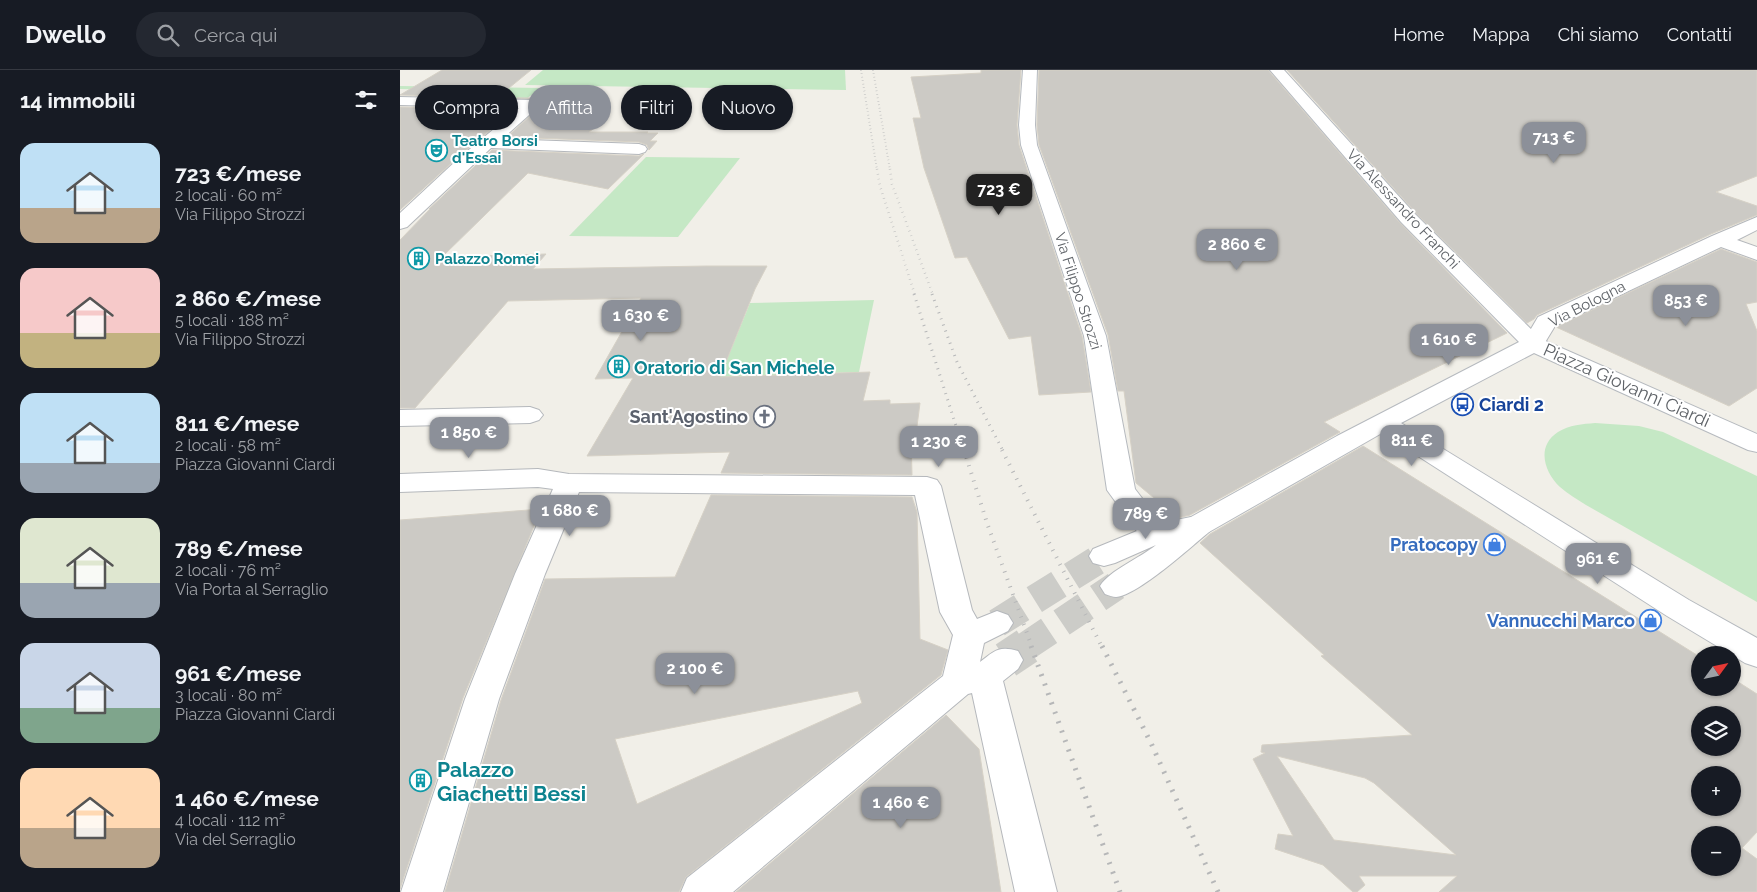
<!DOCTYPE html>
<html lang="it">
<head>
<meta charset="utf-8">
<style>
  :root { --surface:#171b24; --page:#242831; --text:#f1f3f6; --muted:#9ea1a6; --line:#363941; --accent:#8c9099 }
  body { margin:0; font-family:Raleway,sans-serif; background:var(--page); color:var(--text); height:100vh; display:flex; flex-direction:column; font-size:19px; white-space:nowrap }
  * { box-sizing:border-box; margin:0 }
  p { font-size:16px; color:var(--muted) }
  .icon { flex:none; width:28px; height:28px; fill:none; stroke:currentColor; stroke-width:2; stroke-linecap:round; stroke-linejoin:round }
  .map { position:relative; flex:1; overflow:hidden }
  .side { display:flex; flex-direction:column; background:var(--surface); width:400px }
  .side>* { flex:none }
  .banner { position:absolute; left:15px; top:15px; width:475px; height:45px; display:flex; gap:10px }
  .needle { width:32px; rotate:57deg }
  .controls { position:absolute; left:1291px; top:576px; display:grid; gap:10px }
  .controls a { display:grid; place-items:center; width:50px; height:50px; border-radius:50%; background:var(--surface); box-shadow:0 1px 4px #0004; font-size:25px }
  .price { position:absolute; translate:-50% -42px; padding:0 11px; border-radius:10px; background:var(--accent); color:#fff; font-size:16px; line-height:32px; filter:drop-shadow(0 1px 2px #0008) }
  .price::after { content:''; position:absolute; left:50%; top:30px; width:15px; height:11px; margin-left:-8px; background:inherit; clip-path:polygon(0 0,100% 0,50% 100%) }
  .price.on { background:#222; color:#fff }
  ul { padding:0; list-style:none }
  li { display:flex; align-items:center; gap:15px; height:125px; padding:0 20px }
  li span { display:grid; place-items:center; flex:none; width:140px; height:100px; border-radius:15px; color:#555 }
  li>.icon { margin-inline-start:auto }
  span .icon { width:60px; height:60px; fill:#fffc; stroke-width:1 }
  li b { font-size:21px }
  h2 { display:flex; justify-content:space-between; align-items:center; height:60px; padding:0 20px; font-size:21px }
  .chip { padding:0 18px; border-radius:22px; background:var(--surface); box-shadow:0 1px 4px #0004; font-size:18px; line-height:45px }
  .chip.on { background:var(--accent); color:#fff }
  header { display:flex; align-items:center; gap:30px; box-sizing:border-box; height:70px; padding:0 25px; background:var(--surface); border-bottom:1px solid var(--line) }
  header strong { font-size:24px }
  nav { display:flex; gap:28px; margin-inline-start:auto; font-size:18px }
  .search { width:350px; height:45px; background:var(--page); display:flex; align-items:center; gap:12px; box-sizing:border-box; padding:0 18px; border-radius:28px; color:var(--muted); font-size:19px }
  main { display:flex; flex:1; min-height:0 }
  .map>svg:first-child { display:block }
</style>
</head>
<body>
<header>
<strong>Dwello</strong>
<div class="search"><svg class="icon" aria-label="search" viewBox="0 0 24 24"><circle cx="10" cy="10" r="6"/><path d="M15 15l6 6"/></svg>Cerca qui</div>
<nav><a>Home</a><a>Mappa</a><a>Chi siamo</a><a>Contatti</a></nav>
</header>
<main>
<section class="side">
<h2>14 immobili<svg class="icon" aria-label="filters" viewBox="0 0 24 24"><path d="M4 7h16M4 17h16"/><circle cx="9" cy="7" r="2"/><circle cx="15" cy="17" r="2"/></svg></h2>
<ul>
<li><span style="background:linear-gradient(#bfe0f5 65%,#b9a48a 0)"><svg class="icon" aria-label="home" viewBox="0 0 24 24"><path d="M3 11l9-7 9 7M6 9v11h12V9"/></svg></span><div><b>723 €/mese</b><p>2 locali · 60 m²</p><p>Via Filippo Strozzi</p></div></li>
<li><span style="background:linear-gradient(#f6c9c9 65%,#c2b280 0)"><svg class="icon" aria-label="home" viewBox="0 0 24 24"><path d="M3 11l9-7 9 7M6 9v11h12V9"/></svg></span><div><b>2 860 €/mese</b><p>5 locali · 188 m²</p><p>Via Filippo Strozzi</p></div></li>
<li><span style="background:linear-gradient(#bfe0f5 70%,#9aa5b1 0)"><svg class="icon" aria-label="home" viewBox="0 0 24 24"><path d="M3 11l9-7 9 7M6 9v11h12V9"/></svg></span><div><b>811 €/mese</b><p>2 locali · 58 m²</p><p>Piazza Giovanni Ciardi</p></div></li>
<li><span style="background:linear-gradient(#dfe7d0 65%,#9aa5b1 0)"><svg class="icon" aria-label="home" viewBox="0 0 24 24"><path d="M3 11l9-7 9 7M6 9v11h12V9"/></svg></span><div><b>789 €/mese</b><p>2 locali · 76 m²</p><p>Via Porta al Serraglio</p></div></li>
<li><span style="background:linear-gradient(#c9d6e8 65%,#7fa58c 0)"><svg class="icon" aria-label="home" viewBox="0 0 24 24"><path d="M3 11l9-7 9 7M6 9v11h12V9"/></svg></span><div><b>961 €/mese</b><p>3 locali · 80 m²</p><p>Piazza Giovanni Ciardi</p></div></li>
<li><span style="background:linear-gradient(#ffd9b3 60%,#b9a48a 0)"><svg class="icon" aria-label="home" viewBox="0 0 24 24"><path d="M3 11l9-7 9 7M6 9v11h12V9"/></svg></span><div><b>1 460 €/mese</b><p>4 locali · 112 m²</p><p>Via del Serraglio</p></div></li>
</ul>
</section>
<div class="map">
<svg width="1357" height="822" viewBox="0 0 1357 822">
  <rect width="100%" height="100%" fill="#f1efe8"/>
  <g fill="#c5e8c5">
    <polygon points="143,0 445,0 446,20 125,15"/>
    <polygon points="0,16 141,18 126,29 73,28 82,21 0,19"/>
    <polygon points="246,87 340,88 278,167 169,166"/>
    <polygon points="474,230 459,302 320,307 350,233"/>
    <path d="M 1195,353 L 1239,356 L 1263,362 L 1357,406 L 1357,532 L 1186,435 C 1177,429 1168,424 1160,417 C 1144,402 1136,376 1158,362 C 1169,355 1183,354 1195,353 Z"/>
  </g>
  <g fill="#cccac5" stroke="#d6d1c6" fill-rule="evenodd">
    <polygon points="42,0 131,0 98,27 0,25"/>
    <polygon points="581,0 621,0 617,55 619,75 682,266 691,322 639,325 631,266 609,269 567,187 555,188 524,98 513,48 521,48 511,7 581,3"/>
    <polygon points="639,0 868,0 1000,153 1107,263 924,352 940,362 790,445 778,448 736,413 724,321 718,321 708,265 639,75 637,55"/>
    <polygon points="887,0 1357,0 1357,106 1316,122 1357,136 1357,145 1311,164 1137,245 1134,249 1127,253 1016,143"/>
    <polygon points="117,28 177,28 163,40 185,40 171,51 192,51 181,59 193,59 189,62 248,62 247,63 258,63 250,71 257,71 249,80 247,75 239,72 107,67 142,35 138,29"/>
    <polygon points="0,37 114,40 57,88 0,140"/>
    <polygon points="92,80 239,86 244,84 208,119 128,103 42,187 146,184 133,199 307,196 367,196 355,219 320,307 470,302 463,331 490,330 490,334 520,333 516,364 511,364 512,405 321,403 330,382 187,386 233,308 195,309 241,228 108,231 15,338 0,338 0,170 30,139 29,139"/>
    <polygon points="1321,179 1357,192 1357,232 1346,234 1357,261 1357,318 1329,336 1156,257"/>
    <path d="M 963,376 L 1300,587 L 1300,618 L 1332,618 L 1332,608 L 1357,624 L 1357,762 L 1342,778 L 1357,789 L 1357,822 L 1039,822 L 1057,806 L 959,806 L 965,815 L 957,822 L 953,822 L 923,795 L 875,779 L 878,764 L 893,766 L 853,689 L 865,683 L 861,682 L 862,675 L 1012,665 L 921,586 L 924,585 L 800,473 L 810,464 ZM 1300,645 L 1332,645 L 1332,678 L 1300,678 ZM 877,686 L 965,708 L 974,713 L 1056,785 L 934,770 ZM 1300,705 L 1332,705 L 1332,738 L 1300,738 ZM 1300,765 L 1332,765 L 1332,798 L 1300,798 Z"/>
    <path d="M 311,425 L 512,427 L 517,442 L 520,569 L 548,580 L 541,605 L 286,807 L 279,822 L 45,822 L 101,630 L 145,509 L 275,507 ZM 458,621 L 462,633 L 237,734 L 215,669 Z"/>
    <polygon points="141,439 63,628 0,819 0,450"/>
    <polygon points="546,645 579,679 601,822 336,822"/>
  </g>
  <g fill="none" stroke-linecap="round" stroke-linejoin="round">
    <g stroke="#ccccc8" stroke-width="29" stroke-dasharray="29 15" stroke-linecap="butt">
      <polyline points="597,553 704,486"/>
      <polyline points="625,577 716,516"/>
    </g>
    <polyline stroke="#ccccc8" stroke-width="37" stroke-dasharray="37 19" stroke-linecap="butt" points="606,590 627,576"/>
    <defs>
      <g id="street">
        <polygon points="0,27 133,30 138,31 140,34 138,37 102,69 239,74 245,76 247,79 245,82 239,84 91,78 7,157 0,159 0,143 58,89 119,38 0,35"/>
        <polygon points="1357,147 1357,160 1337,170 1357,177 1357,190 1321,177 1155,256 1141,279 1133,281 1125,279 1122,274 1138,247 1312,166"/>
        <polygon points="130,337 139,340 143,345 139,350 130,353 0,356 0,340"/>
        <path d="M 138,399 L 169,404 L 527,407 L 537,410 L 541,416 L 572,540 L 577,549 L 597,541 L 608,545 L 613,553 L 608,561 L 584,573 L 580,592 C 594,581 599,575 618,581 L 623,590 L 618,599 L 603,611 L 657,822 L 615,822 L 572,623 L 568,624 L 333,822 L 281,822 L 287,808 L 543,606 L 553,565 L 540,542 L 515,425 L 179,422 L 145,504 L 99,629 L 43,822 L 1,822 L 65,629 L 115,504 L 153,419 L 138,417 L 0,422 L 0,404 Z"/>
        <path d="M 799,445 L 809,448 L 814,455 L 809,462 C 792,476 737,526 716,527 C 713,527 708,525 705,524 L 700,516 C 710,500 740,488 756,475 L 715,493 L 704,496 L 693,493 L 689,486 L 693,479 L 754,454 L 764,457 L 768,465 L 789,448 Z"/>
      </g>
      <polygon id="secondary" points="623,0 637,0 635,55 637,75 706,266 735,419 761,453 791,447 937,366 1119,272 1001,152 870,0 884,0 1015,144 1141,269 1357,364 1357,382 1348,380 1134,283 1001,353 1289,530 1357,568 1357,597 1345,593 1267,546 982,363 809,462 754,474 744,471 707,420 684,266 621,75 619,55"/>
    </defs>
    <use href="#street" stroke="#b5b8bc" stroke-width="2"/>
    <use href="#secondary" stroke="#b6babf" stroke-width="2"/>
    <use href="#street" fill="#fff" fill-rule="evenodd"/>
    <use href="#secondary" fill="#fff" fill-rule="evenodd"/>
    <g stroke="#b6b7b8" stroke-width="2" stroke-dasharray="0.5 3" stroke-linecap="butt">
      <polyline points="461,0 477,100"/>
      <polyline points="473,0 490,100"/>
    </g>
    <g stroke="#b6b7b8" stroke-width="2.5" stroke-dasharray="0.5 4.5" stroke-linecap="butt">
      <polyline points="477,99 480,116 515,225"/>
      <polyline points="490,99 492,114 533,225"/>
    </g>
    <g stroke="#b6b7b8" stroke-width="3" stroke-dasharray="1 5.5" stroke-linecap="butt">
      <polyline points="514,224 564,381"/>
      <polyline points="532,224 557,292 603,381"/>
    </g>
    <g stroke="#b6b7b8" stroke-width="4" stroke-dasharray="1 7" stroke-linecap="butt">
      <polyline points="564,380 587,453 632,577"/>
      <polyline points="602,380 702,577"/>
    </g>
    <g stroke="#b6b7b8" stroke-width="5" stroke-dasharray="2 8" stroke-linecap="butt">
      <polyline points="631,576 720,822"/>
      <polyline points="702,576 751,673 818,822"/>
    </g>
  </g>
  <defs>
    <symbol id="theatre-ring" viewBox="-11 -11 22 22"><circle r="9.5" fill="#fff" stroke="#0f9aa8" stroke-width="1.5"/><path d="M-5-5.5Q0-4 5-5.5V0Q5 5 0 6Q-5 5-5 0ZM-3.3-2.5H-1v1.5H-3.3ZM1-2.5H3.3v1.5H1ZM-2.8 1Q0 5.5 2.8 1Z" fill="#0f9aa8"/></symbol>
    <symbol id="building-ring" viewBox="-11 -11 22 22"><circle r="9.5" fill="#fff" stroke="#0f9aa8" stroke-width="1.5"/><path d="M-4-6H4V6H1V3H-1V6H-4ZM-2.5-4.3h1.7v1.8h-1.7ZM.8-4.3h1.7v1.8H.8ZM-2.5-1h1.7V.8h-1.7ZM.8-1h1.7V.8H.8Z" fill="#0f9aa8"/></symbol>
    <symbol id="bus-ring" viewBox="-11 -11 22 22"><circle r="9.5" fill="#fff" stroke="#1a4fb4" stroke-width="1.5"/><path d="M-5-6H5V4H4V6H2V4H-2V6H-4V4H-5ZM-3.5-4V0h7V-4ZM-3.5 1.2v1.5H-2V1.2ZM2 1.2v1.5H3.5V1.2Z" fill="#1a4fb4"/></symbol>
    <symbol id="church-ring" viewBox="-11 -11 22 22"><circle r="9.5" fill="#fff" stroke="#6b7280" stroke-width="1.5"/><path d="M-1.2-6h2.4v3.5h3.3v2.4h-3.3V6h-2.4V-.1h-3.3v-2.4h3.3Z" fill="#6b7280"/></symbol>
    <symbol id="shop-ring" viewBox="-11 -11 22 22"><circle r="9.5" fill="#fff" stroke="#3f7fe0" stroke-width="1.5"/><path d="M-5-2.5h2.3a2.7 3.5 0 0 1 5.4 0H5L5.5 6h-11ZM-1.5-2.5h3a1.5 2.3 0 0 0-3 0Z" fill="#3f7fe0"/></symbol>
  </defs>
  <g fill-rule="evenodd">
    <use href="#theatre-ring" x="24" y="68" width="25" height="25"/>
    <use href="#building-ring" x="6" y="176" width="25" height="25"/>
    <use href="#building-ring" x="206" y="284" width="25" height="25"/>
    <use href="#bus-ring" x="1050" y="322" width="25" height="25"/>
    <use href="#church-ring" x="352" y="334" width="25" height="25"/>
    <use href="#shop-ring" x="1082" y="462" width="25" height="25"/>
    <use href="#shop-ring" x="1238" y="538" width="25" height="25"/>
    <use href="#building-ring" x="8" y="698" width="25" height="25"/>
  </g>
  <g text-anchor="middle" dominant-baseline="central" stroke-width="4" stroke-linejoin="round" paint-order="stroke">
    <g font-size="15" font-weight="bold" fill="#0d838f" stroke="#fff" text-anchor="start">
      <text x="52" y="71">Teatro Borsi<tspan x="52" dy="17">d'Essai</tspan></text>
      <text x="35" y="189">Palazzo Romei</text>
    </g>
    <g font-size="15" fill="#5f6368" stroke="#fff">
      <text transform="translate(1003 139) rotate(47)">Via Alessandro Franchi</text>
      <text transform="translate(678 221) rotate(72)">Via Filippo Strozzi</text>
      <text transform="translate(1187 234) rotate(-27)">Via Bologna</text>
    </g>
    <g font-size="18" font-weight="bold" fill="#0d838f" stroke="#fff" text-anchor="start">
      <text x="234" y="297">Oratorio di San Michele</text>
    </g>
    <g font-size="18" fill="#5f6368" stroke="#fff">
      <text transform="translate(1227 315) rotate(24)">Piazza Giovanni Ciardi</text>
    </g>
    <g font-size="18" font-weight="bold" fill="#164399" stroke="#fff" text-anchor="start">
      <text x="1079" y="334">Ciardi 2</text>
    </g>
    <g font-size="18" font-weight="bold" fill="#5b616d" stroke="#fff" text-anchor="end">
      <text x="348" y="346">Sant'Agostino</text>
    </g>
    <g font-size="18" font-weight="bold" fill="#366cbe" stroke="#fff" text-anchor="end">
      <text x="1078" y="474">Pratocopy</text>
      <text x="1235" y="550">Vannucchi Marco</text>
    </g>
    <g font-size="21" font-weight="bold" fill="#0d838f" stroke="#fff" text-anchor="start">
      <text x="37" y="699">Palazzo<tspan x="37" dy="24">Giachetti Bessi</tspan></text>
    </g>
  </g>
</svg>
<div class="controls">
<a><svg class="needle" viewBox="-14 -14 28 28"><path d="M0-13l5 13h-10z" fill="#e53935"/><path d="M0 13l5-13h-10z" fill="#9ea1a6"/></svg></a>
<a><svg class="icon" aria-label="layers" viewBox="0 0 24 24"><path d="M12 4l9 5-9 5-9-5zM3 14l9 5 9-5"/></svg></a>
<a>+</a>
<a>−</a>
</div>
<b class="price" style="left:1154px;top:94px">713 €</b>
<b class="price on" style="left:599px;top:146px">723 €</b>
<b class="price" style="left:837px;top:201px">2 860 €</b>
<b class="price" style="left:1286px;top:257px">853 €</b>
<b class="price" style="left:241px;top:272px">1 630 €</b>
<b class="price" style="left:1049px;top:296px">1 610 €</b>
<b class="price" style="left:69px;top:389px">1 850 €</b>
<b class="price" style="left:1012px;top:397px">811 €</b>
<b class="price" style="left:539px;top:398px">1 230 €</b>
<b class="price" style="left:170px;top:467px">1 680 €</b>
<b class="price" style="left:746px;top:470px">789 €</b>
<b class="price" style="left:1198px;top:515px">961 €</b>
<b class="price" style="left:295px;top:625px">2 100 €</b>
<b class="price" style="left:501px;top:759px">1 460 €</b>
<div class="banner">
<a class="chip">Compra</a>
<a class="chip on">Affitta</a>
<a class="chip">Filtri</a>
<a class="chip">Nuovo</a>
</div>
</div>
</main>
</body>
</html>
